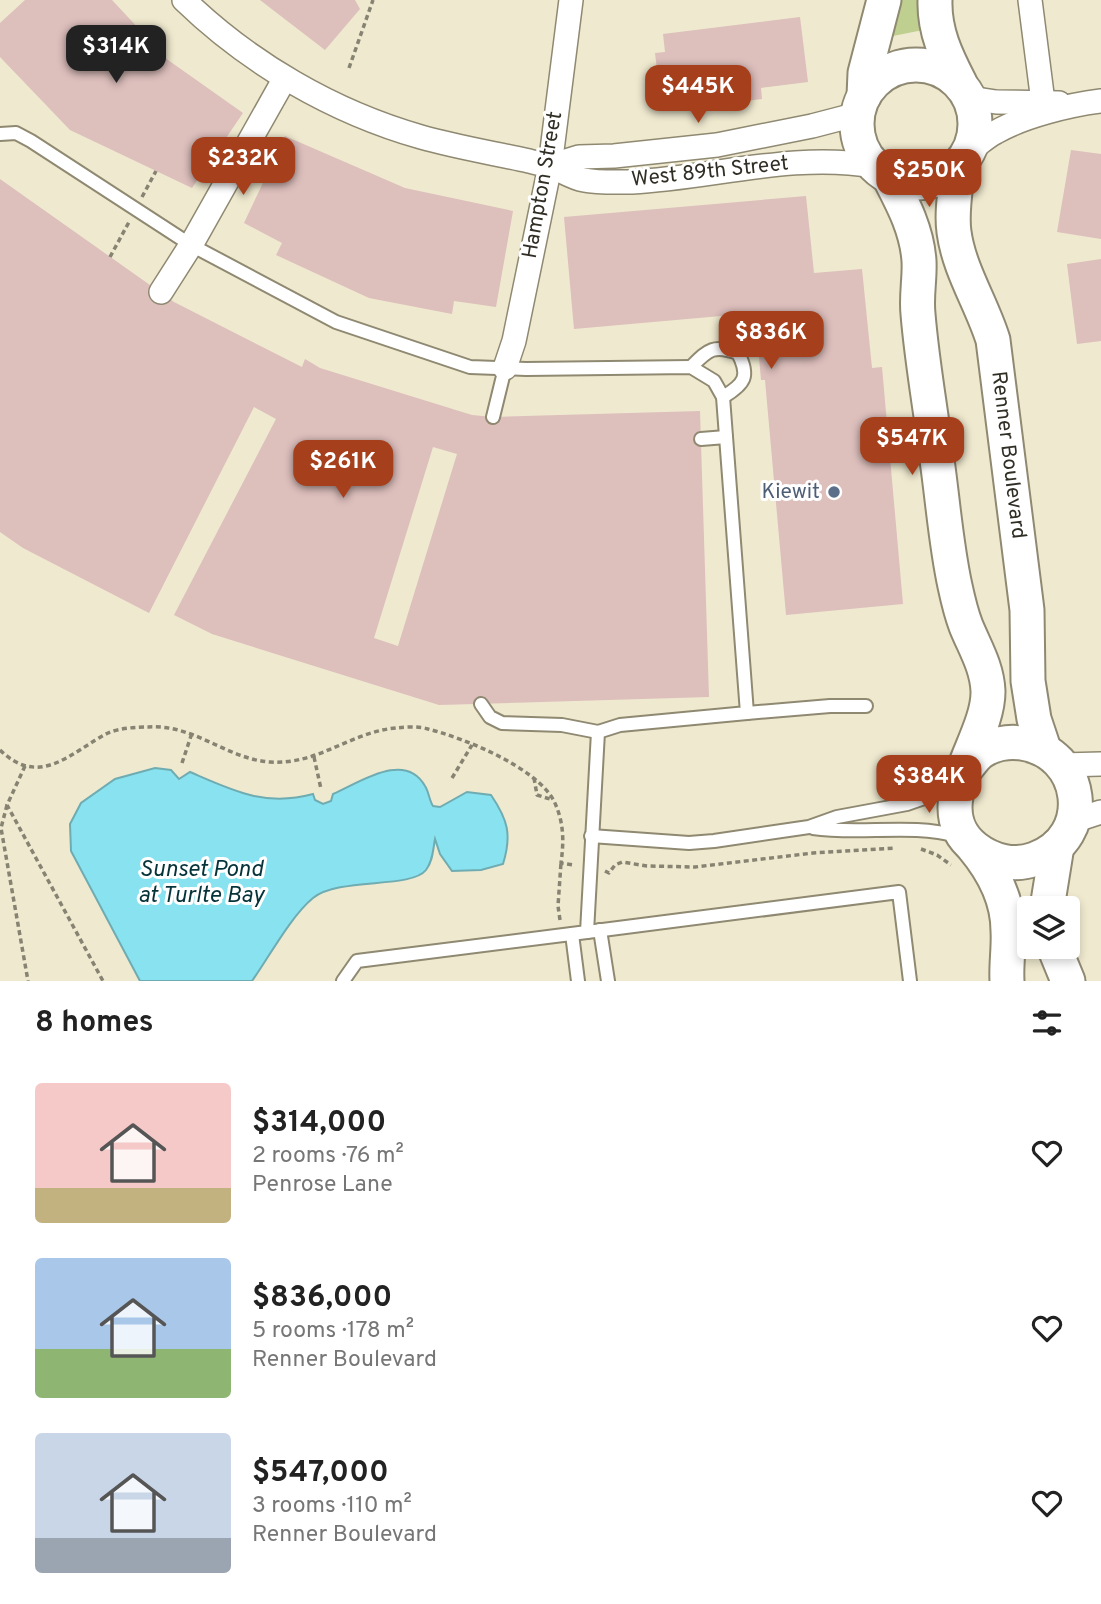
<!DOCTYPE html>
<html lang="en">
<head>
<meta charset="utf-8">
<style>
  :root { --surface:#fff; --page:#f6f6f6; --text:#222; --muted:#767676; --accent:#a63f1b }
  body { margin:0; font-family:Overpass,sans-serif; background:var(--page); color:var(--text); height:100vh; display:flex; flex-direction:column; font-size:26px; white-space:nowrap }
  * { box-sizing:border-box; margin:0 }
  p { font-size:23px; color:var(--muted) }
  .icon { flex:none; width:38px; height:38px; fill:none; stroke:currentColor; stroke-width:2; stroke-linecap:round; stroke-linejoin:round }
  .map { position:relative; height:981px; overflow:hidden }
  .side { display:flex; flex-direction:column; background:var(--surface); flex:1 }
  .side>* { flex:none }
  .buttons { position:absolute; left:1017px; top:896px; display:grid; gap:14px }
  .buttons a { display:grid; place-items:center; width:63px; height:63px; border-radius:7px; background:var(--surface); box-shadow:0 4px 10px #0003; font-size:35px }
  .price { position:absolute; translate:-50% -60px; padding:0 16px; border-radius:14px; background:var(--accent); color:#fff; font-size:23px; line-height:46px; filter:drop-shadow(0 2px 4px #0008) }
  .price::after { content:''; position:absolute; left:50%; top:42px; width:21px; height:16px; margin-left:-10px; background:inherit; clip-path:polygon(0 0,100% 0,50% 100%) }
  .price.selected { background:#222; color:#fff }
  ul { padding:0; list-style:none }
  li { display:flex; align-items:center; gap:21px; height:175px; padding:0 35px }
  li span { display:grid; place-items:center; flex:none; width:196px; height:140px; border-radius:7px; color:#555 }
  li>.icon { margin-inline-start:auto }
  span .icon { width:84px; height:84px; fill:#fffc; stroke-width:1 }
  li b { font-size:30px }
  h2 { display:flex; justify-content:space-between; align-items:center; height:84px; padding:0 35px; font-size:30px }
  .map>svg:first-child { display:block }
</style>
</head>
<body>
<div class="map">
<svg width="1101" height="981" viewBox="0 0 1101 981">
  <rect width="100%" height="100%" fill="#efe9cf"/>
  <polygon fill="#becf8f" points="896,0 922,0 923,30 888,37"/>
  <path fill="#89e2ef" stroke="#6facb2" stroke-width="2" d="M 155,768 L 171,770 L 179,779 L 190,772 C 234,791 265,807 313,794 L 315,800 L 323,804 L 331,801 L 333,794 C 359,783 405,750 425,786 C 429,792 429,800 433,806 L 440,807 L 467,792 L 491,795 C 508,820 512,835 503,864 L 481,870 L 452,871 L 440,854 L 435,839 C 433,849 433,861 426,870 C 411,889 339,877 313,898 C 291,916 269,957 252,981 L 140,981 L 71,851 L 70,824 L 81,803 L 115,779 Z"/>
  <g fill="#ddbfbc" fill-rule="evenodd">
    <polygon points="25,0 112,0 168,60 243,113 192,188 70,130 0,57 0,23"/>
    <polygon points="260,0 355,0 360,9 325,50"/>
    <polygon points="800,17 808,82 761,88 762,99 722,104 721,94 672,101 669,77 658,78 655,53 665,52 663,34"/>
    <polygon points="285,136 405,188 513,211 496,307 454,301 452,314 369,298 276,255 282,243 244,223"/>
    <polygon points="1071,150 1101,154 1101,239 1057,232"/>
    <path d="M 0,179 L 174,302 L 302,367 L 305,359 L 320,368 L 472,415 L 493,417 L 700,411 L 709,697 L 439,705 L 212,634 L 174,615 L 276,419 L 254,407 L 149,613 L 23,548 L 0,532 ZM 433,447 L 457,454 L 398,646 L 374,638 Z"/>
    <polygon points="806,196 814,273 862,269 872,368 882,367 903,604 786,615 765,380 761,380 755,313 574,329 564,217"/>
    <polygon points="1101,259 1101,341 1077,344 1067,264"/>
  </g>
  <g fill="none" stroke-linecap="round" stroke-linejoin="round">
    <defs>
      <g id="lane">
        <polyline points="0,134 16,133 31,141 191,245 336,322 470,367 526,369 691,367 714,381 723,397 747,713 620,725 598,732 587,932 357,961 343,981"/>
        <path d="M 691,367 C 708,350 713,344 738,353 C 750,376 745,384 723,397"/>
        <polyline points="493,417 505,368"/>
        <polyline points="701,439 726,437"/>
        <polyline points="481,704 490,717 502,723 562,725 598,732"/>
        <polyline points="747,713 830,706 866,706"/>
        <path d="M 813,828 C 861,835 910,823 958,836"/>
        <polyline points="591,836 689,843 714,841 809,827 837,817 907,804 956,787"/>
        <polyline points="600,930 608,981"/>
        <polyline points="587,932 899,892 910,981"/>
        <polyline points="572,934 578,981"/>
      </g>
      <g id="street">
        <path d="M 184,0 C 249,63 333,112 421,137 C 456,147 493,153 529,161 C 536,163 543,164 550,166 C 561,170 572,178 584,180 C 599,183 617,182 632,182 C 713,178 792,152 874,166"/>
        <polyline points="1030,0 1043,102"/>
        <polyline points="970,98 996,102 1059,103"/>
        <path d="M 969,151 C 978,145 986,137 996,132 C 1024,116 1069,105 1101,101"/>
        <polyline points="550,166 579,157 614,156 717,145 812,126 858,114"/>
        <polyline points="161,292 191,245 285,78"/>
        <polyline points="505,368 514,341 550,166 571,0"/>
        <polyline points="1062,765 1101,764"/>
        <polyline points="1073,821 1101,812"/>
      </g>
      <g id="secondary">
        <path d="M 935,0 C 934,31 946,56 960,83"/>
        <circle cx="916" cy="124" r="59"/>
        <polyline points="864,96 865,73 884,0"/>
        <path d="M 958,166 C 956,187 951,211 954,232 C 959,270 982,304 993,340 L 1027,610 L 1028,681 L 1034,719 L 1044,749"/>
        <path d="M 889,177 C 903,204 917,230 919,261 C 920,278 916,296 918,314 C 922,363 931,411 937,460 C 943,502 946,545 955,586 C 958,600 961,613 966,626 C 975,648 987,667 988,691 C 989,741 923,807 975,848 C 992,861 1014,867 1035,859 C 1096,837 1085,752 1021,743 C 1008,741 992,744 981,752 C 974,757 969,766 963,772"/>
        <path d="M 973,847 C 993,871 1008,899 1008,931 C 1009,948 1006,964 1007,981"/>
        <polyline points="1047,908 1057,846"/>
        <polyline points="1054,947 1068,981"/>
      </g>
    </defs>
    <use href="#lane" stroke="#8f8972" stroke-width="16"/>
    <use href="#street" stroke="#8f8972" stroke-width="26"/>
    <use href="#secondary" stroke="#8f8972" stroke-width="37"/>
    <g stroke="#878372" stroke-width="3.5" stroke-dasharray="5 3.5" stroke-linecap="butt">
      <polyline points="349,68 373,0"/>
      <polyline points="142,197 156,171"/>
      <polyline points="110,257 129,222"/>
      <path d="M 0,750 C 40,789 71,752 108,733 C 119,728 137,727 149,727 C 194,724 227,759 270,762 C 319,765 350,732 396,728 C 406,727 419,726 428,729 C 464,738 536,767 554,801 C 564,822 564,841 561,863 L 574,865"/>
      <polyline points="314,757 321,789"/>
      <polyline points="182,763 192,733"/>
      <polyline points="25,766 7,805 103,981"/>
      <polyline points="452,778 472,745"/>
      <polyline points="534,778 537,795 553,800"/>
      <polyline points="7,805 1,828 28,981"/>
      <polyline points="921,849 937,855 951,865"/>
      <polyline points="605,871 609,873 615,865 622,862 647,866 695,867 813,853 896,848"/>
      <polyline points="560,920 558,906 561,863"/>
    </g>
    <use href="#lane" stroke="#fff" stroke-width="12"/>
    <use href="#street" stroke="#fff" stroke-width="23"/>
    <use href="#secondary" stroke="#fff" stroke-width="33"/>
  </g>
  <circle fill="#5c6f8a" stroke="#fff" stroke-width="2.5" cx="834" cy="492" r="7"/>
  <g text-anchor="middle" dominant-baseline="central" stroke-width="6" stroke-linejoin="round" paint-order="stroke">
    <g font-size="21" fill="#312f25" stroke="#fff">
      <text transform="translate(710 172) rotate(-6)">West 89th Street</text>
      <text transform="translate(543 185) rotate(-80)">Hampton Street</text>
      <text transform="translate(1008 455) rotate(83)">Renner Boulevard</text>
    </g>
    <g font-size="21" fill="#4e5e75" stroke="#fff" text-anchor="end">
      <text x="820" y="492">Kiewit</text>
    </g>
    <g font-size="23" font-style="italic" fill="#063339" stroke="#fff">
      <text x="201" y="870">Sunset Pond<tspan x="201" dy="26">at Turlte Bay</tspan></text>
    </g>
  </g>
</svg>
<div class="buttons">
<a><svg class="icon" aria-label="layers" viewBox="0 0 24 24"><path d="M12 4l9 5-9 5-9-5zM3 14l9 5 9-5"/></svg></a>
</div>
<b class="price selected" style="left:116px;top:85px">$314K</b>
<b class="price" style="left:698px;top:125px">$445K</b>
<b class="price" style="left:243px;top:197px">$232K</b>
<b class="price" style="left:929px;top:209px">$250K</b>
<b class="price" style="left:771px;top:371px">$836K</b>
<b class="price" style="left:912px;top:477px">$547K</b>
<b class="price" style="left:343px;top:500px">$261K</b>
<b class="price" style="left:929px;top:815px">$384K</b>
</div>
<section class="side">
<h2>8 homes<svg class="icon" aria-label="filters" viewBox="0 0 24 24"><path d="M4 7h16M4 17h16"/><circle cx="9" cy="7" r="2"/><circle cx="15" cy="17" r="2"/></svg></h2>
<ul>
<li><span style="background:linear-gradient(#f6c9c9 75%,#c2b280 0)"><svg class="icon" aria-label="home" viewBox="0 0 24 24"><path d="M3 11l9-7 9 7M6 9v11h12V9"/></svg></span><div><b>$314,000</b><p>2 rooms · 76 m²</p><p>Penrose Lane</p></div><svg class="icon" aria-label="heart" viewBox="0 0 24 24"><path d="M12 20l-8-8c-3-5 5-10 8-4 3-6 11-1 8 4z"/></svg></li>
<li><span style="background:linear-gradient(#a9c7e8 65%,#8fb573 0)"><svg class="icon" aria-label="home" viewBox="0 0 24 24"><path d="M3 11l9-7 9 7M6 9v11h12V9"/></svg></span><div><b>$836,000</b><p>5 rooms · 178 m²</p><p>Renner Boulevard</p></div><svg class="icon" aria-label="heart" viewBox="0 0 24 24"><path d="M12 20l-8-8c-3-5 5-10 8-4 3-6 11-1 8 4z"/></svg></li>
<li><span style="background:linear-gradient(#c9d6e8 75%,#9aa5b1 0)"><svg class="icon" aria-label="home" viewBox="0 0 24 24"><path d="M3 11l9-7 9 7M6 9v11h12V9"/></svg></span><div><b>$547,000</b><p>3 rooms · 110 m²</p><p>Renner Boulevard</p></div><svg class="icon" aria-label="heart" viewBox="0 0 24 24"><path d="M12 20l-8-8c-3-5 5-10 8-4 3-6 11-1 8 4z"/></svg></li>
</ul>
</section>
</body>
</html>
